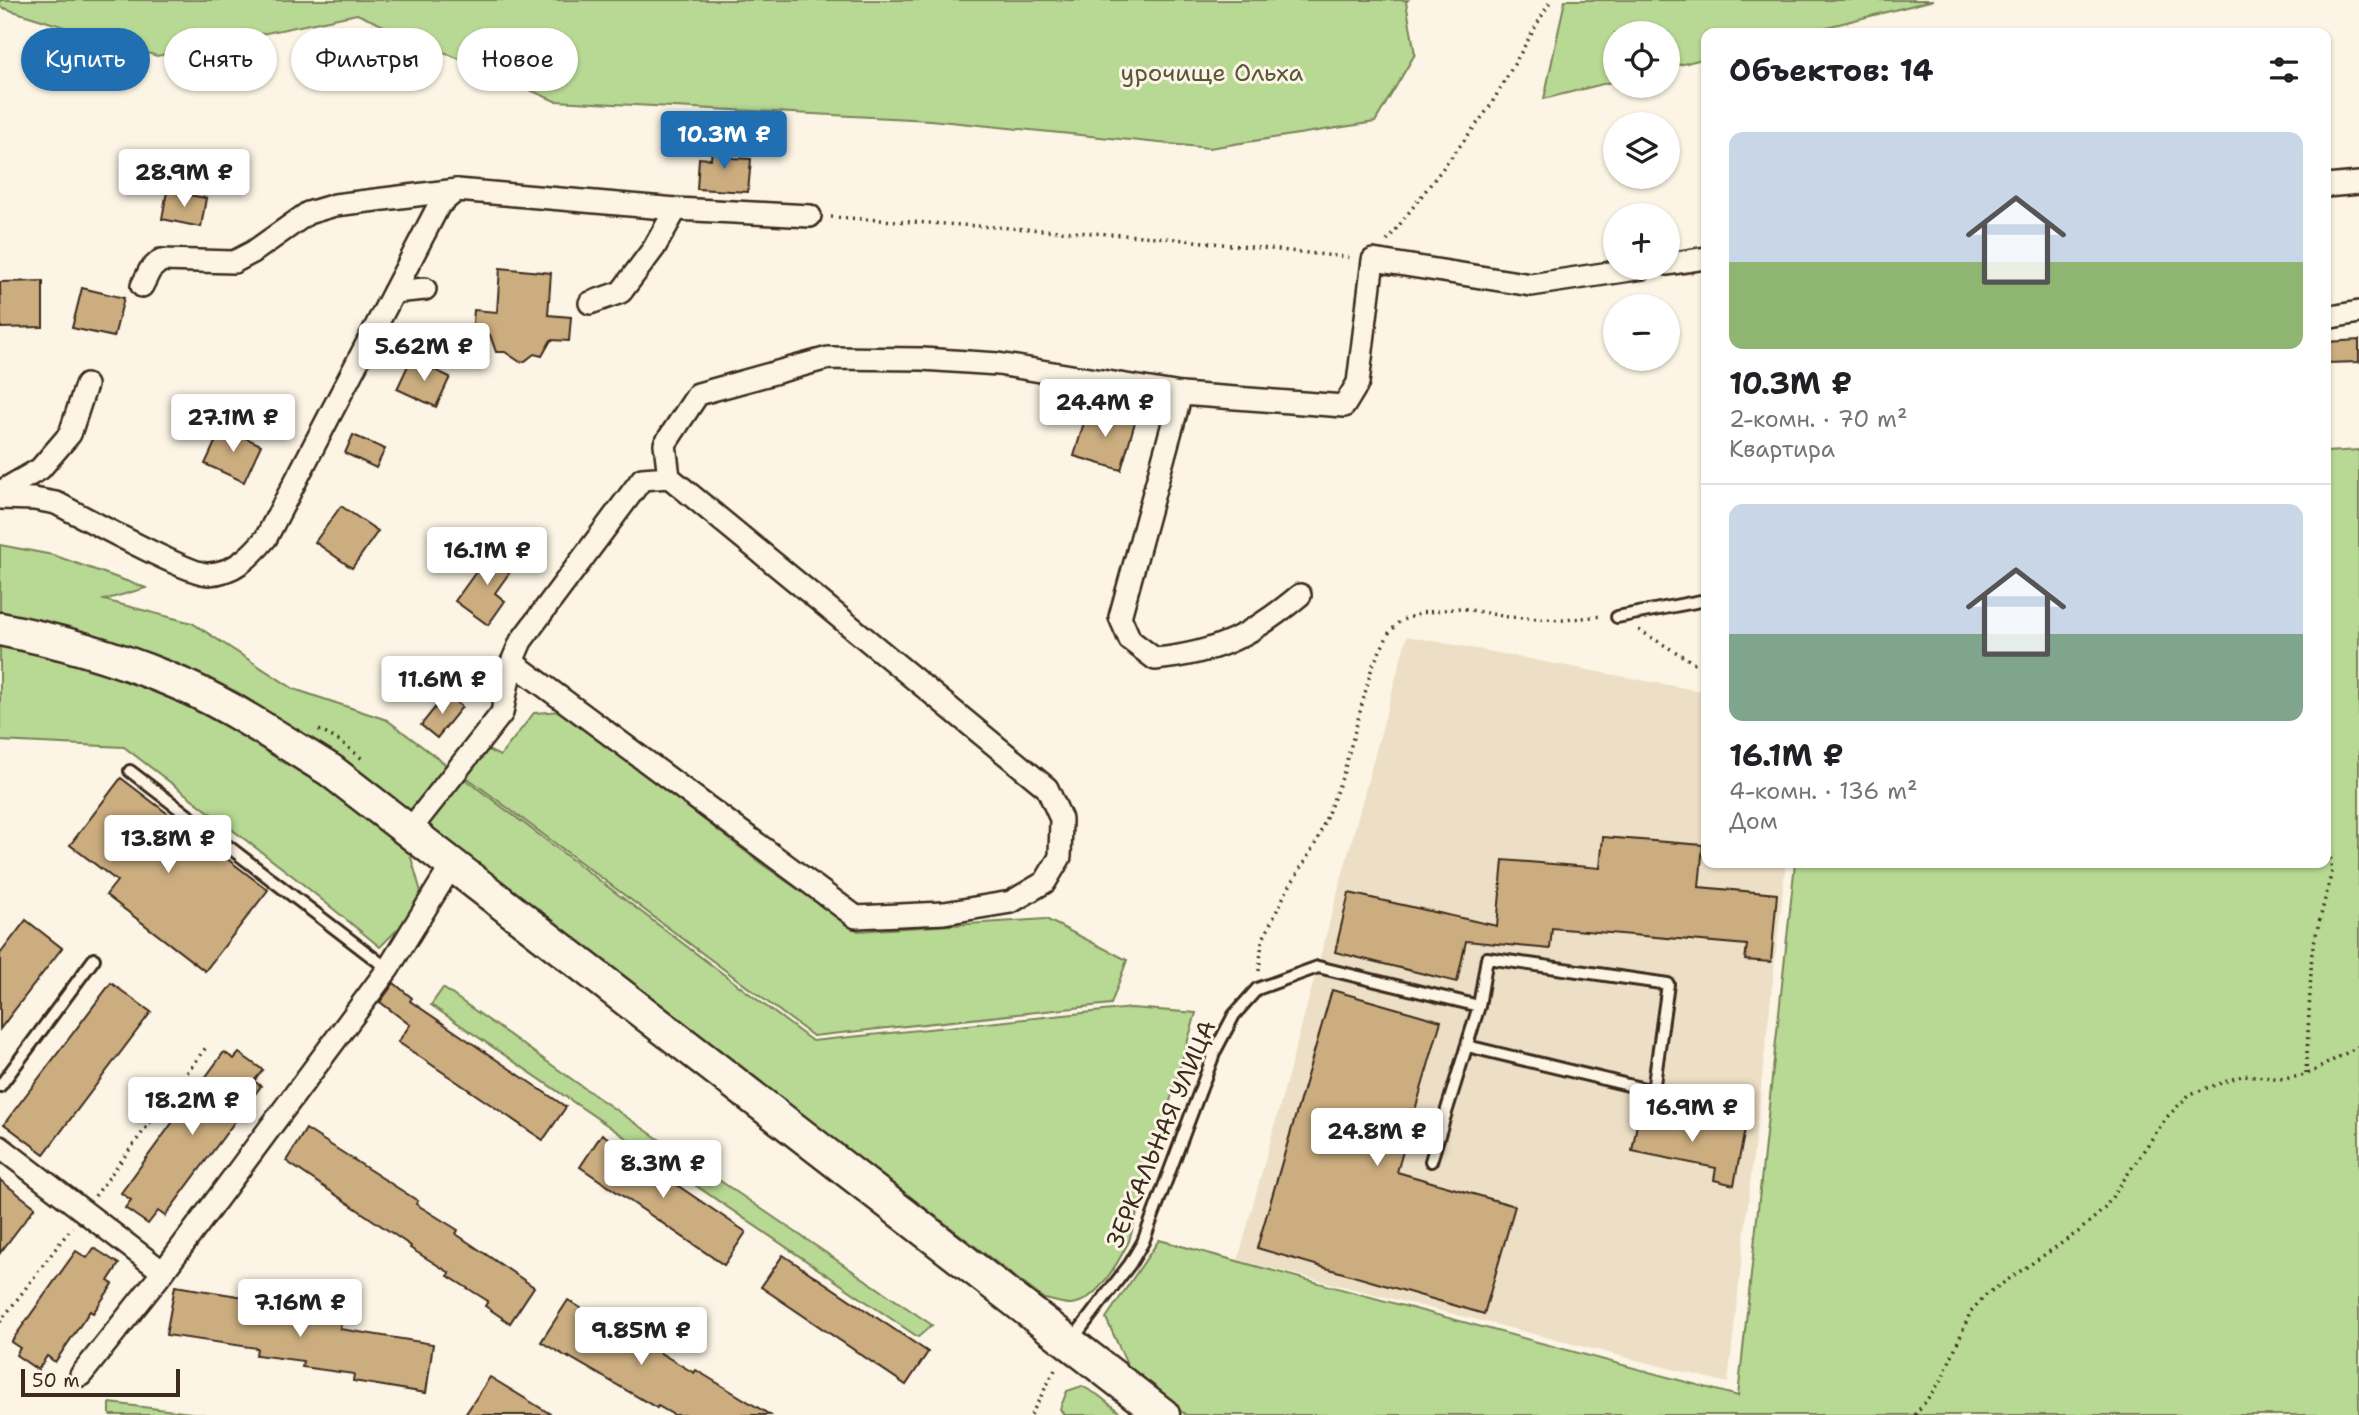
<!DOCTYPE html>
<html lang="ru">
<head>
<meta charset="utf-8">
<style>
  :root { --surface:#fff; --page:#f2f2f2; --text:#202124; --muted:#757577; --line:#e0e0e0; --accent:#1f6fb2 }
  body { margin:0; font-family:"Shantell Sans",sans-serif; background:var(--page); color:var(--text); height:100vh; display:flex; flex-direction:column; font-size:26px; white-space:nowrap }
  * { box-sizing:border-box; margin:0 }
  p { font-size:23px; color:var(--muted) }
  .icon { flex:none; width:38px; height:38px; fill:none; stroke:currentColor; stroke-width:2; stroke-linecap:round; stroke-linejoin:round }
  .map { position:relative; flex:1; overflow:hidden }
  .panel { position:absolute; left:1701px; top:28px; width:630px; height:840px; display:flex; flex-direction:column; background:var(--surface); border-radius:14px; box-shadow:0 2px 5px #0004 }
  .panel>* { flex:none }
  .guide { position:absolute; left:21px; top:28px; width:665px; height:63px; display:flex; gap:14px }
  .tools { position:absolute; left:1603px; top:21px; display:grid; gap:14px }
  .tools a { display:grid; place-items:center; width:77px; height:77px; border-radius:50%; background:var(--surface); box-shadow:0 2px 5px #0004; font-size:35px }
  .scale { position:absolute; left:21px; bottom:18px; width:159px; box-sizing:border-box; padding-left:7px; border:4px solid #3b2a1e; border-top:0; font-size:19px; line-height:24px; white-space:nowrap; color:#3b2a1e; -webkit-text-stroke:5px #fcf5e5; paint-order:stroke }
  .price { position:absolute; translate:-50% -60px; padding:0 16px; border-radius:7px; background:#fff; color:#222; font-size:23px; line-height:46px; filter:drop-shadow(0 2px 4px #0008) }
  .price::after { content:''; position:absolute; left:50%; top:42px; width:21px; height:16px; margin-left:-10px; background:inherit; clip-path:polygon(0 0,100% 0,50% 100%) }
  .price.selected { background:var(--accent); color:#fff }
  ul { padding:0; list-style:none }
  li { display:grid; align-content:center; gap:14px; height:371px; padding:0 28px }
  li+li { border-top:2px solid var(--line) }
  li span { display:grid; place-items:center; height:217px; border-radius:14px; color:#555 }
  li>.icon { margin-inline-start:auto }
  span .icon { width:126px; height:126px; fill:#fffc; stroke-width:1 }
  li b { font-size:30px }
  h2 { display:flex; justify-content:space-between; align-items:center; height:84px; padding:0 28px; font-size:30px }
  .pill { padding:0 24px; border-radius:32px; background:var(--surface); box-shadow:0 2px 5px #0004; font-size:24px; line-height:63px }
  .pill.selected { background:var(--accent); color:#fff }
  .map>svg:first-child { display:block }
</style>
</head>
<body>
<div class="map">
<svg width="2359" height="1415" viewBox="0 0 2359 1415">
  <rect width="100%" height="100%" fill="#fcf5e5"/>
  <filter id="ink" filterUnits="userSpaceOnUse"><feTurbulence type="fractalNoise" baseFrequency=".0143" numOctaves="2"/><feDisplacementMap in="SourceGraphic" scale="14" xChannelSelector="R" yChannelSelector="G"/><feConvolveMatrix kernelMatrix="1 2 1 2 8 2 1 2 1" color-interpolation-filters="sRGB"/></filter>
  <g filter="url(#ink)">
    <polygon fill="#eddfc6" points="1407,636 1706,692 1706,863 1786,863 1728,1383 1238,1260"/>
    <g fill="#b7d993" stroke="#798258" stroke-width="2">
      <polygon points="0,0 1408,0 1406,2 1415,54 1375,122 1209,148 930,120 555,101 357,14 157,56 0,7"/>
      <polygon points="1565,0 1934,0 1803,33 1706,33 1706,58 1668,68 1668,33 1615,33 1615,81 1544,99"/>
      <polygon points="2359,450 2359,1415 1186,1415 1130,1371 1106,1318 1159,1240 1738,1396 1795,863 2326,863 2326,452"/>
      <path d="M 0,545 L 53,555 L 146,588 L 104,600 L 192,623 L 294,689 L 387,720 L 812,1041 L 1132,1008 L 1196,1013 L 1129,1241 C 1119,1261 1096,1303 1071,1304 C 1062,1304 1052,1300 1044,1299 L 322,747 L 237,692 L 164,659 L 86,632 L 0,613 Z"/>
      <polygon points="0,645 39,651 123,676 193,706 277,752 408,847 421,892 414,913 380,947 294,877 124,747 0,741"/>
      <polygon points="563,711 763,865 858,931 1046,919 1127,960 1111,1004 813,1036 465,776 486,749 500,756 534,713"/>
      <polygon points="443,988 597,1097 932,1325 918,1337 431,1005"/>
      <polygon points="1082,1386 1098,1395 1123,1415 1064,1415 1060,1409 1067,1391"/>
      <polygon points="110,1403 207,1415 110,1415"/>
    </g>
    <g fill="#cbad7f" stroke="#3b2a1e" stroke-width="2">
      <polygon points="712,145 733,146 732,158 751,159 748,192 697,189 699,158 711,159"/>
      <polygon points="167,191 206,198 201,227 162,219"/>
      <polygon points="500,268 551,273 548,315 571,317 569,341 551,340 542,356 534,354 525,361 520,362 505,352 496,352 490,335 472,333 474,310 497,312"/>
      <polygon points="43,281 43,327 1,328 0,282"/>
      <polygon points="82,288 124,298 114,337 72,328"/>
      <polygon points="2359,340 2359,362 2326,363 2326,342"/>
      <polygon points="411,359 450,377 436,407 397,389"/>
      <polygon points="1088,409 1135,422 1121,470 1074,456"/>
      <polygon points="222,427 261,445 244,482 205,464"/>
      <polygon points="353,435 385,449 376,468 345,453"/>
      <polygon points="341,506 378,531 352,568 315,542"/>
      <polygon points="494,547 517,562 495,593 505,601 488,625 455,601"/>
      <polygon points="446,694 462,707 437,738 421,725"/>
      <polygon points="121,778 268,890 205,971 106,895 117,881 70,845"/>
      <polygon points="1603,837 1703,845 1699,887 1777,894 1771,962 1745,960 1747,945 1552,928 1550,949 1466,941 1457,982 1335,952 1349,893 1497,926 1503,860 1600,868"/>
      <polygon points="26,920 62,948 0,1029 0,954"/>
      <polygon points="111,983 151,1012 44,1154 4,1124"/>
      <polygon points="394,983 412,998 410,1001 566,1107 543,1140 398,1042 410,1025 380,1002"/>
      <polygon points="1332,990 1441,1021 1397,1172 1515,1206 1484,1314 1257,1248"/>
      <polygon points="224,1052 234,1059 239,1053 263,1070 254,1081 261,1086 165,1216 158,1211 148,1224 125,1208 131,1200 121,1193"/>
      <polygon points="1639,1113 1726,1130 1728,1121 1746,1124 1734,1185 1714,1180 1716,1168 1632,1151"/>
      <polygon points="306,1129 418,1201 416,1204 458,1230 456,1234 534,1287 510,1323 485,1306 488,1301 448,1276 450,1273 410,1248 411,1246 286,1161"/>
      <polygon points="602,1134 746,1232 724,1265 580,1167"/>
      <polygon points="0,1180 35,1207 0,1253"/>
      <polygon points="94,1248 119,1264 108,1281 113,1284 93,1313 90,1311 55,1362 47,1356 38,1370 16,1355 20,1348 11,1342 76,1251 87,1258"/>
      <polygon points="783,1255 928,1352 906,1385 761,1287"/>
      <polygon points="175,1286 251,1298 250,1304 295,1310 294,1315 341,1322 340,1329 433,1344 426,1393 353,1381 354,1374 302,1367 303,1361 256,1355 257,1348 166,1335"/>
      <polygon points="568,1300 613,1328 615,1326 694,1373 696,1370 770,1415 674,1415 658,1406 657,1408 569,1357 569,1358 541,1342"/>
      <polygon points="490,1377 552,1415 465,1415"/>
    </g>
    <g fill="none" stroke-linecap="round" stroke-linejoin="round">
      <defs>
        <g id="lane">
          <polyline points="1617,617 1706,600"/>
          <polyline points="130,771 388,969"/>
          <polyline points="1467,1046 1653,1091 1668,984 1487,958 1479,1006"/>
          <polyline points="0,1086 94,959"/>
          <polyline points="1072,1340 1130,1264 1143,1242 1215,1051 1234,1015 1257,989 1318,967 1479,1006 1431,1161"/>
        </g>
        <g id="street">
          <polyline points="2326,186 2359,183"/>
          <polyline points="1668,264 1706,258"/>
          <polyline points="142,286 150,270 161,260 234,262 253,252 308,213 335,205 457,190 676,209 810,216"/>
          <polyline points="394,292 425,289"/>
          <polyline points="590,303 621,292 654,248 676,209"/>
          <polyline points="2326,318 2359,312"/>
          <path d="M 1181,394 L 1120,617 L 1130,640 L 1155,659 C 1218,653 1252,635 1300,595"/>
          <polyline points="669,477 642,479 521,641 512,662 856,917 944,913 1011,902 1045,882 1060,857 1061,819 1047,788 669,477 665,444 698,394 828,358 922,359 998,364 1181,394 1344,406 1358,383 1373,260 1531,285 1643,268"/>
          <polyline points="0,492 40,469 70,434 86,385"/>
          <path d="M 0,498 L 34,499 L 56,503 C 80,515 189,575 208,574 C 234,573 250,557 266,538 L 439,205 L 457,190"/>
          <polyline points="409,831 502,713 512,662"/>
          <polyline points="0,1147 163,1272"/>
          <polyline points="81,1375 163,1272 388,969 452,865"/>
        </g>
        <path id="secondary" d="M 0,629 C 57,640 112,656 166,678 C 224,701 277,738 330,770 L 1163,1415"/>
      </defs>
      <use href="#lane" stroke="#3b2a1e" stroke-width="16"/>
      <use href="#street" stroke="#3b2a1e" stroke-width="26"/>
      <use href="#secondary" stroke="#3b2a1e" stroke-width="37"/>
      <g stroke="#3b2a1e" stroke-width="3.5" stroke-dasharray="2 5" stroke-linecap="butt">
        <polyline points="831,217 1157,237 1354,258"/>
        <polyline points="1387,241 1489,108 1551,0"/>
        <polyline points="1639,630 1706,670"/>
        <polyline points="319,730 340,741 365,761"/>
        <polyline points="1259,971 1262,941 1285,894 1317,841 1343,775 1372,667 1389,633 1400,621 1421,613 1460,608 1508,617 1563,620 1603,616"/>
        <polyline points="2306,1074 2312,951 2332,871 2330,854 2326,845"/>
        <polyline points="95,1196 207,1046"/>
        <polyline points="0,1322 72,1227"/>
        <polyline points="1031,1415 1057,1366"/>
        <polyline points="1915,1415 1941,1381 1971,1311 1987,1294 2078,1232 2104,1209 2166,1118 2190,1094 2244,1075 2284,1079 2306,1075 2359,1046"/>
      </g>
      <use href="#lane" stroke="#fcf5e5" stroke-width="10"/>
      <use href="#street" stroke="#fcf5e5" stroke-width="21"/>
      <use href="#secondary" stroke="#fcf5e5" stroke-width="32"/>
    </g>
  </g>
  <g text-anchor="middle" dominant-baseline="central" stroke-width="6" stroke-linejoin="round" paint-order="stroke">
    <g font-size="24" fill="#5a563b" stroke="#fcf5e5">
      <text x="1212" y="73">урочище Ольха</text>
    </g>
    <g font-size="24" fill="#3b2a1e" stroke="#fcf5e5">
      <text transform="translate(1161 1134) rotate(-67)">ЗЕРКАЛЬНАЯ УЛИЦА</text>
    </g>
  </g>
</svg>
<div class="tools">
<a><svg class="icon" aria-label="locate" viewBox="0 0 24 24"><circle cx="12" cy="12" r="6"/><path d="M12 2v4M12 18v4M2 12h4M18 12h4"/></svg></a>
<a><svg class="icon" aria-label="layers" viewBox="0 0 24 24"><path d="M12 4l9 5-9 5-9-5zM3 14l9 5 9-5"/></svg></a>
<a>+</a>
<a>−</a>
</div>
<div class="scale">50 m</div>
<b class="price selected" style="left:724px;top:171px">10.3M ₽</b>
<b class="price" style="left:184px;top:209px">28.9M ₽</b>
<b class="price" style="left:424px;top:383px">5.62M ₽</b>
<b class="price" style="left:1105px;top:439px">24.4M ₽</b>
<b class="price" style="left:233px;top:454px">27.1M ₽</b>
<b class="price" style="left:487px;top:587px">16.1M ₽</b>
<b class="price" style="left:442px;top:716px">11.6M ₽</b>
<b class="price" style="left:168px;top:875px">13.8M ₽</b>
<b class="price" style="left:192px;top:1137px">18.2M ₽</b>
<b class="price" style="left:1692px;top:1144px">16.9M ₽</b>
<b class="price" style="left:1377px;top:1168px">24.8M ₽</b>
<b class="price" style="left:663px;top:1200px">8.3M ₽</b>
<b class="price" style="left:300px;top:1339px">7.16M ₽</b>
<b class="price" style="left:641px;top:1367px">9.85M ₽</b>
<div class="guide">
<a class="pill selected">Купить</a>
<a class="pill">Снять</a>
<a class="pill">Фильтры</a>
<a class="pill">Новое</a>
</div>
<section class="panel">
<h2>Объектов: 14<svg class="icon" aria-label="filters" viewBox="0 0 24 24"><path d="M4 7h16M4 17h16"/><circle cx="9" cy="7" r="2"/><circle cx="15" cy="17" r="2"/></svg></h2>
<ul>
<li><span style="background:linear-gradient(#c9d6e8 60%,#8fb573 0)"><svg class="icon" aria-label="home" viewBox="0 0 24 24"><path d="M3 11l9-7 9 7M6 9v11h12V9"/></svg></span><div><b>10.3M ₽</b><p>2-комн. · 70 m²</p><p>Квартира</p></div></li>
<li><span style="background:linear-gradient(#c9d6e8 60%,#7fa58c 0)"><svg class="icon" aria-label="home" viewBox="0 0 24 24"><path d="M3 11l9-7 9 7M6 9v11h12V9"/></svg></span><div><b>16.1M ₽</b><p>4-комн. · 136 m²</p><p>Дом</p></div></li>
</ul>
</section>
</div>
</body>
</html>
